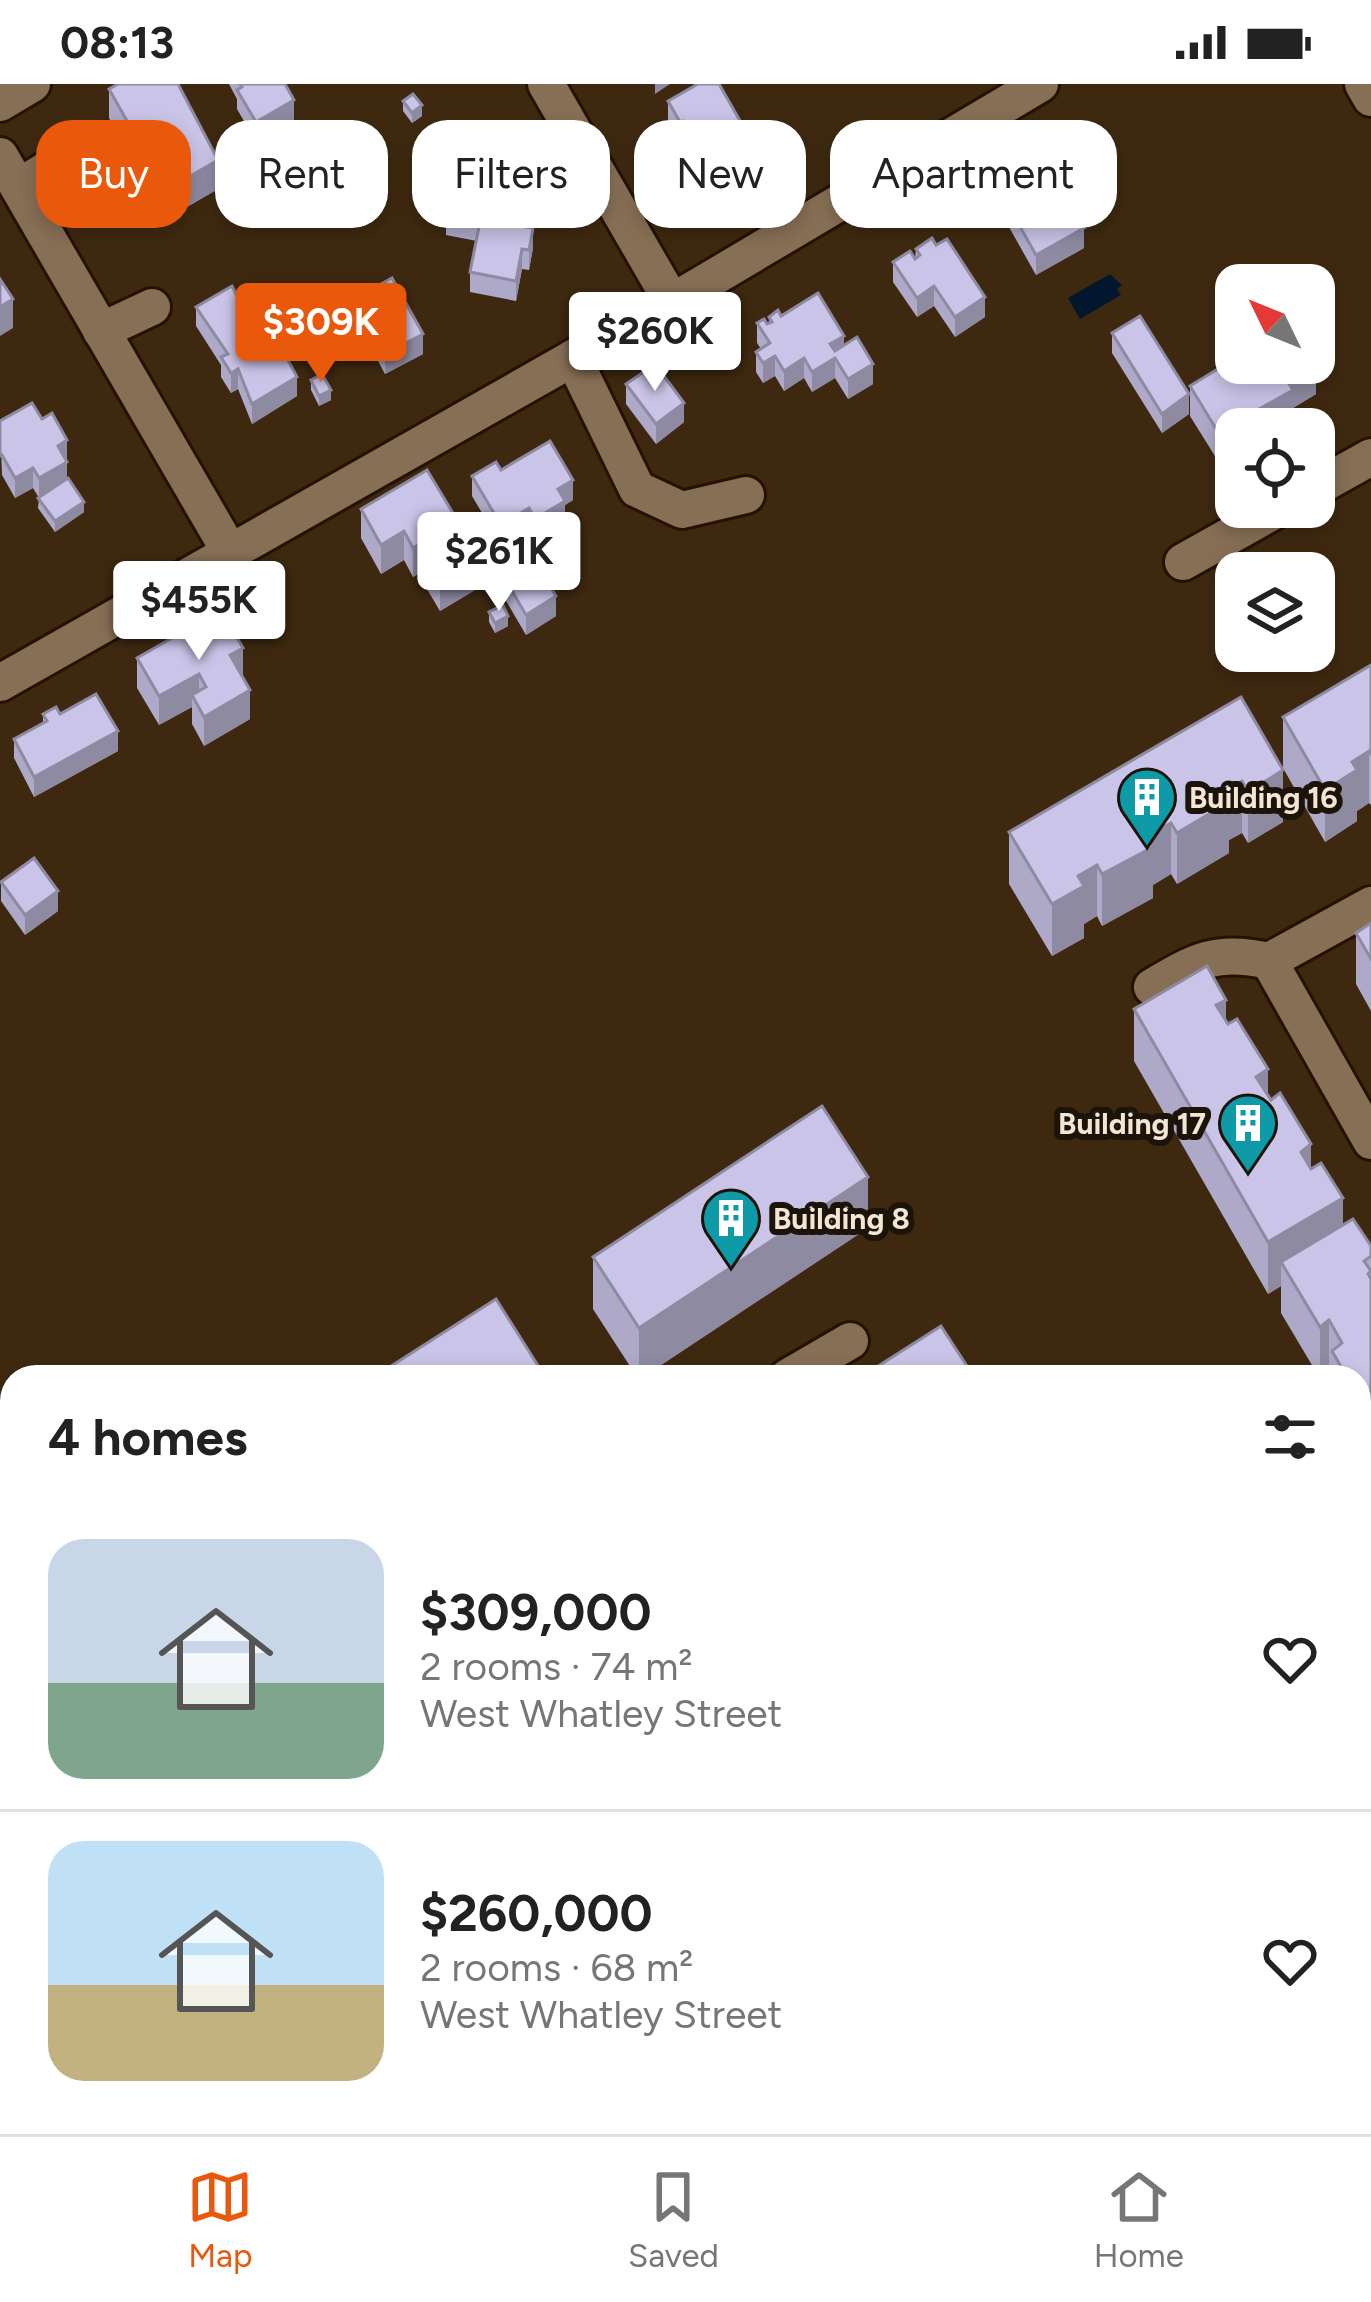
<!DOCTYPE html>
<html lang="en">
<head>
<meta charset="utf-8">
<style>
  :root { --surface:#fff; --page:#f2f2f2; --text:#222; --muted:#767676; --line:#e0e0e0; --accent:#ea580c }
  body { margin:0; font-family:Figtree,sans-serif; background:var(--page); color:var(--text); height:100vh; display:flex; flex-direction:column; font-size:45px; white-space:nowrap }
  * { box-sizing:border-box; margin:0 }
  p { font-size:39px; color:var(--muted) }
  .icon { flex:none; width:66px; height:66px; fill:none; stroke:currentColor; stroke-width:2; stroke-linecap:round; stroke-linejoin:round }
  .map { position:relative; flex:1; overflow:hidden }
  .side { position:absolute; left:0px; top:1281px; width:1371px; height:771px; display:flex; flex-direction:column; background:var(--surface); border-radius:36px 36px 0 0; box-shadow:0 6px 18px #0003 }
  .side>* { flex:none }
  .guide { position:absolute; left:36px; top:36px; width:1299px; height:108px; display:flex; gap:24px }
  .needle { width:78px; rotate:313deg }
  .controls { position:absolute; left:1215px; top:180px; display:grid; gap:24px }
  .controls a { display:grid; place-items:center; width:120px; height:120px; border-radius:24px; background:var(--surface); box-shadow:0 6px 18px #0003; font-size:60px }
  .price { position:absolute; translate:-50% -102px; padding:0 27px; border-radius:12px; background:#fff; color:#222; font-size:39px; line-height:78px; filter:drop-shadow(0 3px 6px #0008) }
  .price::after { content:''; position:absolute; left:50%; top:72px; width:36px; height:27px; margin-left:-18px; background:inherit; clip-path:polygon(0 0,100% 0,50% 100%) }
  .price.on { background:var(--accent); color:#fff }
  ul { padding:0; list-style:none }
  li { display:flex; align-items:center; gap:36px; height:300px; padding:0 48px }
  li+li { border-top:3px solid var(--line) }
  li span { display:grid; place-items:center; flex:none; width:336px; height:240px; border-radius:36px; color:#555 }
  li>.icon { margin-inline-start:auto }
  span .icon { width:144px; height:144px; fill:#fffc; stroke-width:1 }
  li b { font-size:51px }
  h2 { display:flex; justify-content:space-between; align-items:center; height:144px; padding:0 48px; font-size:51px }
  .pill { padding:0 42px; border-radius:36px; background:var(--surface); box-shadow:0 6px 18px #0003; font-size:42px; line-height:108px }
  .pill.on { background:var(--accent); color:#fff }
  .status { display:flex; justify-content:space-between; align-items:center; height:84px; padding:0 60px; background:var(--surface); direction:ltr }
  .status svg { height:33px; fill:currentColor }
  .menu { display:flex; justify-content:space-around; align-items:center; height:168px; border-top:3px solid var(--line); background:var(--surface); font-size:33px; color:var(--muted) }
  .menu a { display:grid; justify-items:center; gap:6px }
  .menu .on { color:var(--accent) }
  .map>svg:first-child { display:block }
</style>
</head>
<body>
<div class="status"><b>08:13</b><svg viewBox="0 0 49 12"><path d="M0 12V9h3v3zM5 12V6h3v6zM10 12V3h3v9zM15 12V0h3v12zM26 1h20v11H26zM47 4h2v5h-2z"/></svg></div>
<div class="map">
<svg width="1371" height="2050" viewBox="0 0 1371 2050">
  <rect width="100%" height="100%" fill="#3e2910"/>
  <polygon fill="#02172e" points="1110,190 1122,201 1117,205 1121,211 1080,235 1068,214"/>
  <g fill="none" stroke-linecap="round" stroke-linejoin="round">
    <defs>
      <g id="minor">
        <polyline points="546,0 672,218"/>
        <polyline points="1363,0 1371,14"/>
        <polyline points="0,19 32,0"/>
        <polyline points="0,72 230,468"/>
        <polyline points="19,103 86,61"/>
        <polyline points="101,247 152,223"/>
        <polyline points="573,274 637,405 682,426 746,411"/>
        <polyline points="1314,405 1371,373"/>
        <polyline points="1183,478 1281,423"/>
        <polyline points="0,599 672,218 1040,0"/>
        <polyline points="1371,821 1269,877 1371,1057"/>
        <path d="M 1152,903 C 1196,877 1216,865 1269,877"/>
        <polyline points="788,1293 850,1257"/>
        <polyline points="1359,1796 1371,1796"/>
        <polyline points="245,2040 251,2050"/>
      </g>
    </defs>
    <use href="#minor" stroke="#241100" stroke-width="42"/>
    <polyline stroke="#968470" stroke-width="6" stroke-dasharray="12 6" stroke-linecap="butt" points="686,62 674,68 668,78 686,107 698,110"/>
    <use href="#minor" stroke="#876f55" stroke-width="36"/>
  </g>
  <g fill="#aea9c8">
    <polygon points="229,0 285,0 294,36 256,58 237,25 237,15"/>
    <polygon points="109,5 218,105 166,135 109,34"/>
    <polygon points="403,17 422,32 412,39 403,27"/>
    <polygon points="668,17 756,85 725,103 717,88 702,97 683,57 680,58 668,37"/>
    <polygon points="1005,116 1108,128 1082,142 1084,164 1036,191 1005,136"/>
    <polygon points="446,131 532,132 530,143 533,164 529,186 522,185 516,217 470,208 470,188 477,157 446,151"/>
    <polygon points="916,165 985,233 955,253 934,222 917,233 893,198 893,178 915,175"/>
    <polygon points="355,214 423,270 385,290 355,234"/>
    <polygon points="240,218 297,312 252,340 238,305 231,309 221,293 221,281 196,242 196,223"/>
    <polygon points="781,232 844,261 873,300 848,315 835,294 812,308 804,294 784,307 775,292 763,299 756,288 756,268 761,265 757,259 757,239 767,240 769,239 769,233"/>
    <polygon points="1112,249 1189,330 1162,349 1112,269"/>
    <polygon points="311,296 331,316 319,322 311,306"/>
    <polygon points="626,300 684,338 656,360 626,320"/>
    <polygon points="1190,302 1316,310 1293,324 1293,335 1275,345 1236,345 1236,367 1218,377 1190,332"/>
    <polygon points="0,337 66,376 67,394 84,428 55,448 38,424 39,414 33,404 15,414 2,391"/>
    <polygon points="427,386 480,503 440,527 418,490 413,493 404,476 381,490 361,454 361,425"/>
    <polygon points="501,386 573,416 565,421 565,437 535,455 529,444 501,461 472,412 472,392"/>
    <polygon points="499,485 556,532 526,551 499,505"/>
    <polygon points="489,528 508,542 495,549 489,538"/>
    <polygon points="137,574 242,593 250,635 204,662 192,640 192,623 159,641 137,604"/>
    <polygon points="1371,581 1371,721 1369,719 1357,727 1357,737 1325,758 1283,684 1283,633"/>
    <polygon points="1241,613 1283,738 1248,759 1242,749 1229,756 1229,769 1177,800 1171,790 1153,801 1153,814 1102,842 1097,832 1084,840 1084,854 1052,872 1009,800 1009,748"/>
    <polygon points="43,630 118,667 34,713 14,674 14,655 43,639"/>
    <polygon points="1,798 58,827 25,851 1,817"/>
    <polygon points="1371,839 1371,927 1356,900 1356,849"/>
    <polygon points="1134,925 1226,936 1343,1141 1371,1162 1371,1363 1361,1369 1359,1365 1359,1293 1332,1293 1329,1287 1322,1293 1319,1293 1281,1229 1281,1202 1268,1210 1134,977"/>
    <polygon points="868,1144 643,1293 637,1293 593,1225 593,1173"/>
    <polygon points="1359,1614 1371,1636 1371,1710 1359,1713"/>
    <polygon points="825,2040 899,2040 883,2050 832,2050"/>
    <polygon points="1076,2040 1218,2040 1204,2050 1083,2050"/>
  </g>
  <g fill="#8d8aa2">
    <polygon points="655,0 670,0 655,10"/>
    <polygon points="294,16 294,36 256,58 256,38"/>
    <polygon points="422,21 422,32 412,39 412,29"/>
    <polygon points="683,37 683,57 680,58 680,38"/>
    <polygon points="756,65 756,85 725,103 725,83"/>
    <polygon points="717,68 717,88 702,97 702,77"/>
    <polygon points="218,76 218,105 166,135 166,106"/>
    <polygon points="1108,108 1108,128 1074,146 1074,127"/>
    <polygon points="532,112 532,132 526,163 526,143"/>
    <polygon points="533,144 533,164 529,186 529,166"/>
    <polygon points="1084,144 1084,164 1036,191 1036,171"/>
    <polygon points="522,165 522,185 516,217 516,197"/>
    <polygon points="934,202 934,222 917,233 917,214"/>
    <polygon points="985,213 985,233 955,253 955,233"/>
    <polygon points="13,215 13,244 0,252 0,223"/>
    <polygon points="423,250 423,270 385,290 385,270"/>
    <polygon points="844,252 844,272 835,277 835,294 812,308 812,288 830,260"/>
    <polygon points="775,272 775,292 763,299 763,279"/>
    <polygon points="804,274 804,294 784,307 784,287"/>
    <polygon points="873,280 873,300 848,315 848,295"/>
    <polygon points="1316,281 1316,310 1293,324 1293,335 1275,345 1236,345 1236,367 1218,377 1218,348 1288,298"/>
    <polygon points="238,285 238,305 231,309 231,289"/>
    <polygon points="297,293 297,312 252,340 252,320"/>
    <polygon points="331,306 331,316 319,322 319,312"/>
    <polygon points="1189,310 1189,330 1162,349 1162,330"/>
    <polygon points="684,319 684,338 656,360 656,340"/>
    <polygon points="67,356 67,376 58,362"/>
    <polygon points="67,378 67,398 39,414 39,394"/>
    <polygon points="33,384 33,404 15,414 15,394"/>
    <polygon points="573,396 573,416 565,421 565,437 535,455 535,435 558,405"/>
    <polygon points="84,418 84,428 55,448 55,437"/>
    <polygon points="529,424 529,444 501,461 501,441"/>
    <polygon points="404,447 404,476 381,490 381,461"/>
    <polygon points="418,461 418,490 413,493 413,464"/>
    <polygon points="480,474 480,503 440,527 440,498"/>
    <polygon points="556,512 556,532 526,551 526,531"/>
    <polygon points="508,532 508,542 495,549 495,539"/>
    <polygon points="243,564 243,593 230,571"/>
    <polygon points="199,590 199,619 192,611 192,623 159,641 159,612"/>
    <polygon points="250,606 250,635 204,662 204,633"/>
    <polygon points="118,647 118,667 34,713 34,693"/>
    <polygon points="1369,667 1369,719 1357,727 1357,737 1325,758 1325,706 1352,678"/>
    <polygon points="1283,686 1283,738 1248,759 1248,708"/>
    <polygon points="1242,697 1242,749 1229,756 1229,769 1177,800 1177,749 1222,708"/>
    <polygon points="1171,739 1171,790 1153,801 1153,814 1102,842 1102,790 1147,752"/>
    <polygon points="1097,781 1097,832 1084,840 1084,854 1052,872 1052,820 1078,792"/>
    <polygon points="58,807 58,827 25,851 25,831"/>
    <polygon points="1226,916 1226,968 1216,921"/>
    <polygon points="1268,985 1268,1037 1256,993"/>
    <polygon points="1311,1060 1311,1112 1301,1068"/>
    <polygon points="868,1093 868,1144 643,1293 639,1293 639,1244"/>
    <polygon points="1343,1114 1343,1166 1281,1178 1281,1202 1268,1210 1268,1158"/>
    <polygon points="1329,1236 1329,1287 1320,1293 1320,1243"/>
    <polygon points="1371,1312 1371,1363 1361,1369 1361,1317"/>
    <polygon points="846,2040 899,2040 883,2050 846,2050"/>
    <polygon points="1145,2040 1218,2040 1204,2050 1131,2050"/>
  </g>
  <g fill="#cac5e8" stroke="#8d8aa2" stroke-width="3">
    <polygon points="118,0 178,0 218,76 166,106 109,5"/>
    <polygon points="240,0 285,0 294,16 256,38 237,6 242,3"/>
    <polygon points="698,0 719,0 756,65 725,83 717,68 702,77 683,37 680,38 668,17"/>
    <polygon points="413,10 422,21 412,29 403,17"/>
    <polygon points="1087,69 1108,108 1074,127 1084,144 1036,171 1005,116"/>
    <polygon points="452,96 532,112 526,143 533,144 529,166 522,165 516,197 470,188 480,138 446,131"/>
    <polygon points="932,154 936,161 947,155 985,213 955,233 934,202 917,214 893,178 910,167 915,175 920,171 916,165"/>
    <polygon points="392,194 423,250 385,270 355,214"/>
    <polygon points="0,195 13,215 0,223"/>
    <polygon points="232,202 240,218 252,210 297,293 252,320 238,285 231,289 221,273 228,270 196,223"/>
    <polygon points="818,209 844,252 830,260 835,267 857,253 873,280 848,295 835,274 812,288 804,274 784,287 775,272 763,279 756,268 770,259 757,239 764,235 767,240 772,238 769,233 778,226 781,232"/>
    <polygon points="1140,232 1189,310 1162,330 1112,249"/>
    <polygon points="1236,274 1236,279 1314,278 1316,281 1288,298 1293,306 1218,348 1190,302"/>
    <polygon points="655,280 684,319 656,340 626,300"/>
    <polygon points="322,290 331,306 319,312 311,296"/>
    <polygon points="32,319 42,335 52,329 67,356 58,362 67,378 39,394 33,384 15,394 2,371 0,372 0,337"/>
    <polygon points="550,357 573,396 558,405 565,417 535,435 529,424 501,441 472,392 496,378 501,386"/>
    <polygon points="427,386 480,474 440,498 418,461 413,464 404,447 381,461 361,425"/>
    <polygon points="68,394 84,418 55,437 38,414"/>
    <polygon points="529,467 556,512 526,531 499,485"/>
    <polygon points="503,521 508,532 495,539 489,528"/>
    <polygon points="221,526 243,564 230,571 250,606 204,633 192,611 206,603 199,590 159,612 137,574"/>
    <polygon points="1371,581 1371,670 1369,667 1352,678 1357,686 1325,706 1283,633"/>
    <polygon points="96,610 118,647 34,693 14,655 47,637 43,630 56,623 60,630"/>
    <polygon points="1241,613 1283,686 1248,708 1242,697 1222,708 1229,718 1177,749 1171,739 1147,752 1153,763 1102,790 1097,781 1078,792 1084,802 1052,820 1009,748"/>
    <polygon points="34,774 58,807 25,831 1,798"/>
    <polygon points="1371,839 1371,875 1356,849"/>
    <polygon points="1207,882 1226,916 1216,921 1228,940 1237,935 1268,985 1256,993 1271,1016 1280,1009 1311,1060 1301,1068 1311,1085 1321,1079 1343,1114 1268,1158 1134,925"/>
    <polygon points="822,1022 868,1093 639,1244 593,1173"/>
    <polygon points="1353,1135 1371,1162 1371,1172 1364,1177 1371,1187 1368,1190 1371,1195 1371,1312 1361,1317 1359,1313 1359,1293 1347,1293 1332,1267 1342,1259 1329,1236 1320,1243 1281,1178"/>
    <polygon points="496,1215 542,1288 534,1293 374,1293"/>
    <polygon points="941,1242 974,1293 861,1293"/>
    <polygon points="1367,1612 1371,1636 1371,1681 1359,1683 1359,1614"/>
    <polygon points="12,2040 58,2040 65,2050 0,2050 0,2047"/>
    <polygon points="1113,2040 1145,2040 1131,2050 1120,2050"/>
  </g>
  <defs>
    <symbol id="building-pin" viewBox="-11 -11 22 30"><path d="M0 17L-7.5 6A9.5 9.5 0 1 1 7.5 6Z" fill="#0f9aa8" stroke="#1d1409"/><path d="M-4-6H4V6H1V3H-1V6H-4ZM-2.5-4.3h1.7v1.8h-1.7ZM.8-4.3h1.7v1.8H.8ZM-2.5-1h1.7V.8h-1.7ZM.8-1h1.7V.8H.8Z" fill="#fff"/></symbol>
  </defs>
  <g fill-rule="evenodd">
    <use href="#building-pin" x="1114" y="680" width="66" height="90"/>
    <use href="#building-pin" x="1215" y="1006" width="66" height="90"/>
    <use href="#building-pin" x="698" y="1101" width="66" height="90"/>
  </g>
  <g text-anchor="middle" dominant-baseline="central" stroke-width="12" stroke-linejoin="round" paint-order="stroke">
    <g font-size="30" font-weight="bold" fill="#f4e6d7" stroke="#1d1409" text-anchor="start">
      <text x="1189" y="713">Building 16</text>
      <text x="1206" y="1039" text-anchor="end">Building 17</text>
      <text x="773" y="1134">Building 8</text>
    </g>
  </g>
</svg>
<div class="controls">
<a><svg class="needle" viewBox="-14 -14 28 28"><path d="M0-13l5 13h-10z" fill="#e53935"/><path d="M0 13l5-13h-10z" fill="#767676"/></svg></a>
<a><svg class="icon" aria-label="locate" viewBox="0 0 24 24"><circle cx="12" cy="12" r="6"/><path d="M12 2v4M12 18v4M2 12h4M18 12h4"/></svg></a>
<a><svg class="icon" aria-label="layers" viewBox="0 0 24 24"><path d="M12 4l9 5-9 5-9-5zM3 14l9 5 9-5"/></svg></a>
</div>
<b class="price on" style="left:321px;top:301px">$309K</b>
<b class="price" style="left:655px;top:310px">$260K</b>
<b class="price" style="left:499px;top:530px">$261K</b>
<b class="price" style="left:199px;top:579px">$455K</b>
<div class="guide">
<a class="pill on">Buy</a>
<a class="pill">Rent</a>
<a class="pill">Filters</a>
<a class="pill">New</a>
<a class="pill">Apartment</a>
</div>
<section class="side">
<h2>4 homes<svg class="icon" aria-label="filters" viewBox="0 0 24 24"><path d="M4 7h16M4 17h16"/><circle cx="9" cy="7" r="2"/><circle cx="15" cy="17" r="2"/></svg></h2>
<ul>
<li><span style="background:linear-gradient(#c9d6e8 60%,#7fa58c 0)"><svg class="icon" aria-label="home" viewBox="0 0 24 24"><path d="M3 11l9-7 9 7M6 9v11h12V9"/></svg></span><div><b>$309,000</b><p>2 rooms · 74 m²</p><p>West Whatley Street</p></div><svg class="icon" aria-label="heart" viewBox="0 0 24 24"><path d="M12 20l-8-8c-3-5 5-10 8-4 3-6 11-1 8 4z"/></svg></li>
<li><span style="background:linear-gradient(#bfe0f5 60%,#c2b280 0)"><svg class="icon" aria-label="home" viewBox="0 0 24 24"><path d="M3 11l9-7 9 7M6 9v11h12V9"/></svg></span><div><b>$260,000</b><p>2 rooms · 68 m²</p><p>West Whatley Street</p></div><svg class="icon" aria-label="heart" viewBox="0 0 24 24"><path d="M12 20l-8-8c-3-5 5-10 8-4 3-6 11-1 8 4z"/></svg></li>
</ul>
</section>
</div>
<nav class="menu">
<a class="on"><svg class="icon" aria-label="map" viewBox="0 0 24 24"><path d="M3 6l6-2 6 2 6-2v14l-6 2-6-2-6 2zM9 4v14M15 6v14"/></svg>Map</a>
<a><svg class="icon" aria-label="saved" viewBox="0 0 24 24"><path d="M7 4h10v16l-5-4-5 4z"/></svg>Saved</a>
<a><svg class="icon" aria-label="home" viewBox="0 0 24 24"><path d="M3 11l9-7 9 7M6 9v11h12V9"/></svg>Home</a>
</nav>
</body>
</html>
